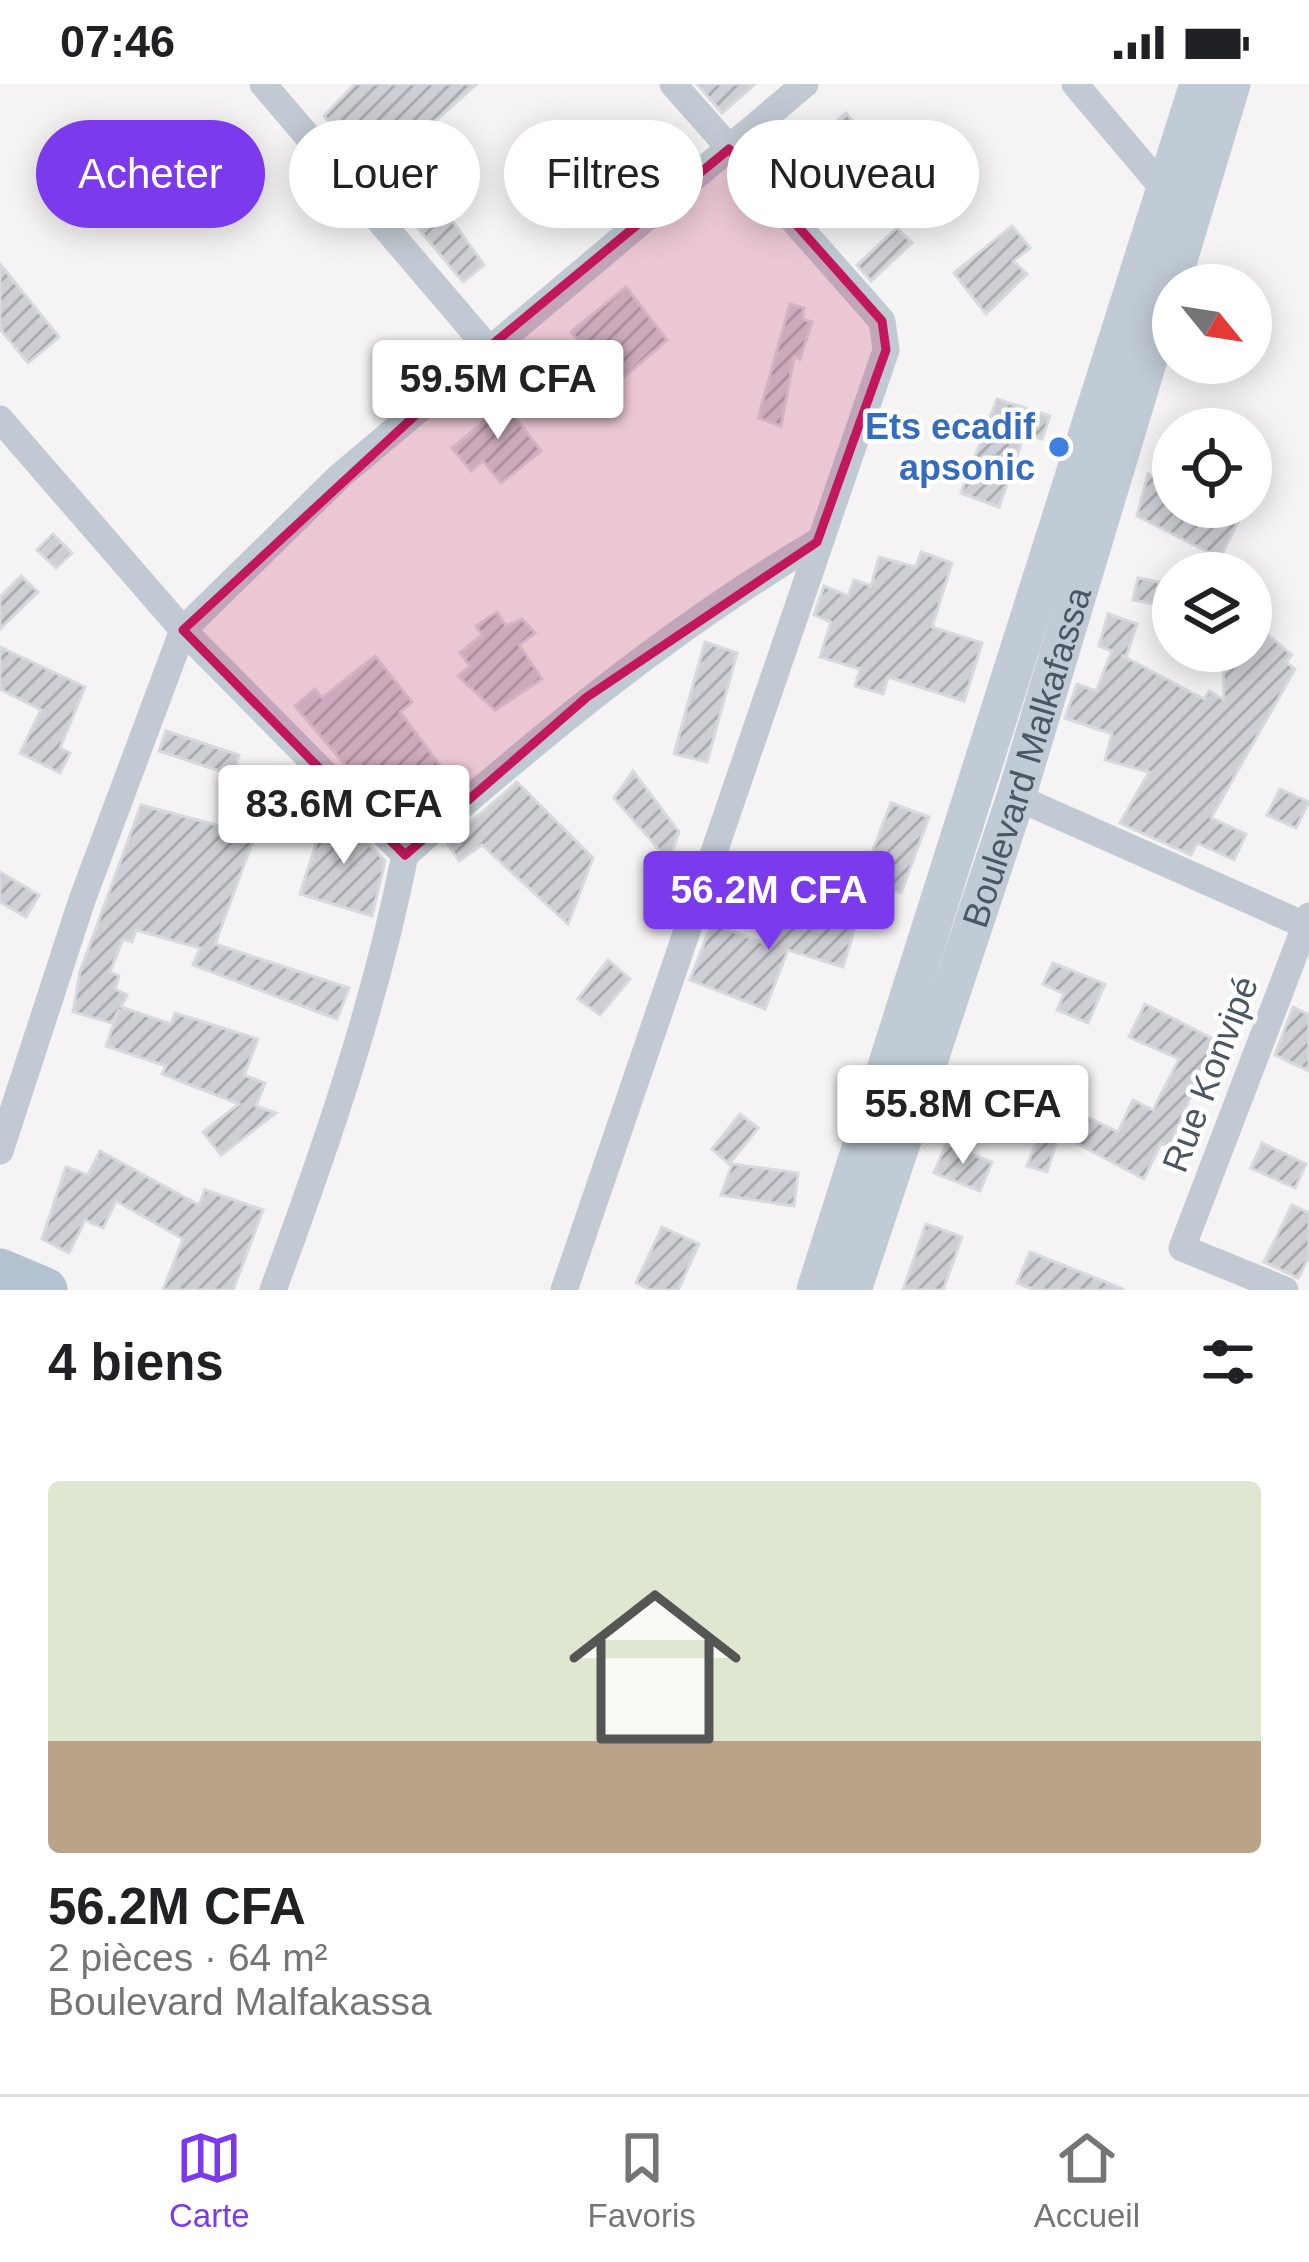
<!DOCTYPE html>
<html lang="fr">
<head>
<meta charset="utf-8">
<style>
  :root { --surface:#fff; --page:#f6f6f6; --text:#202124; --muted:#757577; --line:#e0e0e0; --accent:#7c3aed }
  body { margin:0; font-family:Arial,sans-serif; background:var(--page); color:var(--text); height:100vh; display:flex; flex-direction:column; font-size:45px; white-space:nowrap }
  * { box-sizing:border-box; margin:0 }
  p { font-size:39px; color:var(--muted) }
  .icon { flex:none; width:66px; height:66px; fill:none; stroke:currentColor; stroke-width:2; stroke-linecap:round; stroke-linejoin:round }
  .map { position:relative; height:1206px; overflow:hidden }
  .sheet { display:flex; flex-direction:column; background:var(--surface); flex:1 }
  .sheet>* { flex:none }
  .top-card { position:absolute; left:36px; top:36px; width:1239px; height:108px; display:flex; gap:24px }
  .needle { width:78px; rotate:120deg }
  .fabs { position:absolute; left:1152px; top:180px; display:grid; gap:24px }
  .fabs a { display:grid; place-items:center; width:120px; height:120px; border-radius:50%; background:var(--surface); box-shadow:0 6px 30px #0003; font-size:60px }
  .price { position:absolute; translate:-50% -102px; padding:0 27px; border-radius:12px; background:#fff; color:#222; font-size:39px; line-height:78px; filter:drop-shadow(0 3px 6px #0008) }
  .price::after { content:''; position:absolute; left:50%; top:72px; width:36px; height:27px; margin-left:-18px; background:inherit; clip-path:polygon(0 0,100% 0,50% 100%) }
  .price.selected { background:var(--accent); color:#fff }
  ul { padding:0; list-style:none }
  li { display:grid; align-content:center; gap:24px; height:636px; padding:0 48px }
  li span { display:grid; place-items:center; height:372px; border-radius:12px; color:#555 }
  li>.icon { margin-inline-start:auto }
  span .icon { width:216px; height:216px; fill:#fffc; stroke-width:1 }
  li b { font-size:51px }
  h2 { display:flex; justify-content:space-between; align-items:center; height:144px; padding:0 48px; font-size:51px }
  .pill { padding:0 42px; border-radius:54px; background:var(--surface); box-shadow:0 6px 30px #0003; font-size:42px; line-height:108px }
  .pill.selected { background:var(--accent); color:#fff }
  .status { display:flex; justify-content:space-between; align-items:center; height:84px; padding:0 60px; background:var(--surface); direction:ltr }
  .status svg { height:33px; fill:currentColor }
  .dock { display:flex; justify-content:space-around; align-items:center; height:168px; border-top:3px solid var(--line); background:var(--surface); font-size:33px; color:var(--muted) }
  .dock a { display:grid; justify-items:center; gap:6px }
  .dock .selected { color:var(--accent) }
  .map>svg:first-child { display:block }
</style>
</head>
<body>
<div class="status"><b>07:46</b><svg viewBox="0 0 49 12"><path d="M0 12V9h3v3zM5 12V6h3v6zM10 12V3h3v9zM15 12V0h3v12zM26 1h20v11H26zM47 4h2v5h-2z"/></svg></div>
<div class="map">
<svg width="1309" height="1206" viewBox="0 0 1309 1206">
  <defs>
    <pattern id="building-hatch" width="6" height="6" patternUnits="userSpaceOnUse" patternTransform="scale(3)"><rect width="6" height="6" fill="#cdcfd5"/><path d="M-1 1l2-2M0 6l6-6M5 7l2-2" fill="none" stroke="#a8abb0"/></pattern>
  </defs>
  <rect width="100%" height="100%" fill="#f5f3f3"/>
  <g fill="url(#building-hatch)" stroke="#d7d9de" stroke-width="3">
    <polygon points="355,0 477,0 421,49 472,108 446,128 484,181 463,198 324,32"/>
    <polygon points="697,0 755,0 722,29"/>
    <polygon points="846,29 900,91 878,112 847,78 821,99 798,70"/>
    <polygon points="1012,142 1030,164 1013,177 1027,190 986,230 954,189"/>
    <polygon points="897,144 912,159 871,197 857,181"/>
    <polygon points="0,180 59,253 28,279 0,245"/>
    <polygon points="626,203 667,256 616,300 571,248"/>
    <polygon points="790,220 804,224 802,235 812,238 800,275 794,273 781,342 758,334"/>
    <polygon points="498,311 541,367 501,399 483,377 471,387 452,364 486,336 478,326"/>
    <polygon points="997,315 1050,332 1042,355 1025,349 999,423 961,409"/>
    <polygon points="1148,390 1173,403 1173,423 1213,423 1239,436 1220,474 1137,432"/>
    <polygon points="53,450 72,469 56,484 37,466"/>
    <polygon points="921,468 952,479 932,543 982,559 964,617 888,593 883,610 855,602 860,585 820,573 831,538 814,531 824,502 848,512 854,496 871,502 879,473 916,483"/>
    <polygon points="21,492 38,508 0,545 0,513"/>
    <polygon points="1138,494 1159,498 1155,520 1133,516"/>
    <polygon points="497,528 506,542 522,535 535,549 519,561 542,595 495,626 458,592 470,582 460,569 482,551 476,542"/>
    <polygon points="1108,530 1137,540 1126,573 1121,571 1204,615 1209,607 1224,616 1223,567 1255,567 1268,551 1292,571 1286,578 1295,585 1211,734 1246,750 1234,776 1197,759 1191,771 1120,739 1149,688 1105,676 1112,650 1065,634 1077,600 1096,607 1112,567 1099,562"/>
    <polygon points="705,558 737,569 707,678 674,670"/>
    <polygon points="0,563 85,603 60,664 70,669 60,689 20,669 41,626 0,605"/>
    <polygon points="375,572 412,618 400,628 445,688 417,709 396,687 369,709 295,622 315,605 322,614"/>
    <polygon points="166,647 239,671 232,691 159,667"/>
    <polygon points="633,687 679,748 669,777 614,714"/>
    <polygon points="517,698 593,774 568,840 482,761 459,777 447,759"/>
    <polygon points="1280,705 1309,718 1296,744 1267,731"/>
    <polygon points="329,719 385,777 372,832 300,810"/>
    <polygon points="891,719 929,733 901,809 862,795"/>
    <polygon points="141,721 255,751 215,860 349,904 337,935 193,881 200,864 136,846 132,858 123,855 110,888 119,892 115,905 127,911 121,923 171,940 175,929 258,955 244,991 265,999 256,1022 276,1029 221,1071 203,1048 239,1020 162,990 166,982 106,962 119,925 112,939 73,928 80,888"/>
    <polygon points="0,788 39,811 26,833 0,818"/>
    <polygon points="784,817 856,840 843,883 788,866 765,925 690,896 712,839 768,861"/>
    <polygon points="608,876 630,895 600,931 578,915"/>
    <polygon points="1053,879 1105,900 1088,939 1057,926 1064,910 1043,900"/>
    <polygon points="1145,920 1215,956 1169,1063 1161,1059 1144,1095 1059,1050 1047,1088 1027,1082 1052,1016 1118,1048 1133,1016 1153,1026 1179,975 1129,953"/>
    <polygon points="1293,923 1309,931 1309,987 1275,971"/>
    <polygon points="740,1030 758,1044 729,1080 712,1065"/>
    <polygon points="1262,1059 1306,1080 1295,1104 1251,1084"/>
    <polygon points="946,1060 992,1078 980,1107 934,1089"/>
    <polygon points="100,1067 199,1121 205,1106 263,1126 233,1206 163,1206 183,1155 116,1117 103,1144 85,1136 69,1169 42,1155 66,1083 88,1091"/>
    <polygon points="732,1080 798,1089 794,1122 721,1111"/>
    <polygon points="1292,1121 1309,1129 1309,1173 1298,1194 1264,1178"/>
    <polygon points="926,1140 962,1153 943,1206 903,1206"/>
    <polygon points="662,1143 699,1160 678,1206 651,1206 636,1199"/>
    <polygon points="1030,1168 1123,1205 1123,1206 1035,1206 1017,1199"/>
  </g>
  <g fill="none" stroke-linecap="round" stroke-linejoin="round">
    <g stroke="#c1cad2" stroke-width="27">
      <polyline points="263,0 488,264"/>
      <polyline points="1075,0 1173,116"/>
      <path d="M 0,335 L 183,546 L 405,771 C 537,655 667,547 817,458"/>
      <polyline points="1016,713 1309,843"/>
      <polyline points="0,1067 82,816 183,546 340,392 805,0"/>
      <path d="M 273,1206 C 326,1063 375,921 405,771"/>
      <polyline points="564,1206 886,266 882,237 673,0"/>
      <polyline points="1285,1206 1182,1164 1309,832"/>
    </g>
    <g stroke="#c1cbd6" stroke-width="39">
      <polyline points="816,1206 1199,0"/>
      <path id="s1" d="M 852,1206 L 1016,713 L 1231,0"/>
    </g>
    <polyline stroke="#b3c2d1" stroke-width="45" points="0,1187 45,1206"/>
  </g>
  <path fill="#c2185b" fill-opacity="0.2" stroke="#c2185b" stroke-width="9" stroke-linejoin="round" d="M 729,65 L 882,237 L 886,266 L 817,458 L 587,613 L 405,771 L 183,546 L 488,264 Z"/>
  <circle fill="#3f7fe0" stroke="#fff" stroke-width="4.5" cx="1059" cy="363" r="12"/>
  <g text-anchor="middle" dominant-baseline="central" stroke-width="9" stroke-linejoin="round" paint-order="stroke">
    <g font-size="36" font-weight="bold" fill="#366cbe" stroke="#fff" text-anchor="end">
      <text x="1035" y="342">Ets ecadif<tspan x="1035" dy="41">apsonic</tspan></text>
    </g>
    <g font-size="36" fill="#4a5661" stroke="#fff">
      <text stroke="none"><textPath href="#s1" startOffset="561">Boulevard Malkafassa</textPath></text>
      <text transform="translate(1210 990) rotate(-69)">Rue Konvipé</text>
    </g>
  </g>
</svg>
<div class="fabs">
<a><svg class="needle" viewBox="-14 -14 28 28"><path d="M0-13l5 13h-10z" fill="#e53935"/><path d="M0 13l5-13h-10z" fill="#757577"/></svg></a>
<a><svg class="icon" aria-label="locate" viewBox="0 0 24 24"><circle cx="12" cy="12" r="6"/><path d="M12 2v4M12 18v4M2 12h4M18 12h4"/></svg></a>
<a><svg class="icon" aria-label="layers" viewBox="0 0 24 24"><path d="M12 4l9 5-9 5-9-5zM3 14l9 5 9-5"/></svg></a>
</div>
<b class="price" style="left:498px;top:358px">59.5M CFA</b>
<b class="price" style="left:344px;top:783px">83.6M CFA</b>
<b class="price selected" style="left:769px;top:869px">56.2M CFA</b>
<b class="price" style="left:963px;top:1083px">55.8M CFA</b>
<div class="top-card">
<a class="pill selected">Acheter</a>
<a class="pill">Louer</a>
<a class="pill">Filtres</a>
<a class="pill">Nouveau</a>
</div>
</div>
<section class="sheet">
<h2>4 biens<svg class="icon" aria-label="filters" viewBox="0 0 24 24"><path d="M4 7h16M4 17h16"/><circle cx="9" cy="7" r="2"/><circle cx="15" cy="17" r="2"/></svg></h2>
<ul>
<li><span style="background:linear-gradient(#dfe7d0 70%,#b9a48a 0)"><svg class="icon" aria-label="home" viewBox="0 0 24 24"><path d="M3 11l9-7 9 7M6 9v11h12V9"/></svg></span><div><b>56.2M CFA</b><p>2 pièces · 64 m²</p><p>Boulevard Malfakassa</p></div></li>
</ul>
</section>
<nav class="dock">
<a class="selected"><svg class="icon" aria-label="map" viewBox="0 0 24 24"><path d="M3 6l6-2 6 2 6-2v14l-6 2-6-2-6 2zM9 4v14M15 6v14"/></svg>Carte</a>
<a><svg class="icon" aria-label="saved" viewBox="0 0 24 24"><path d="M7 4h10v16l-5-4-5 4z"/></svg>Favoris</a>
<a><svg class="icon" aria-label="home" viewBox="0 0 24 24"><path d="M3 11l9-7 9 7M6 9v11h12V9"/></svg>Accueil</a>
</nav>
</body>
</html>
